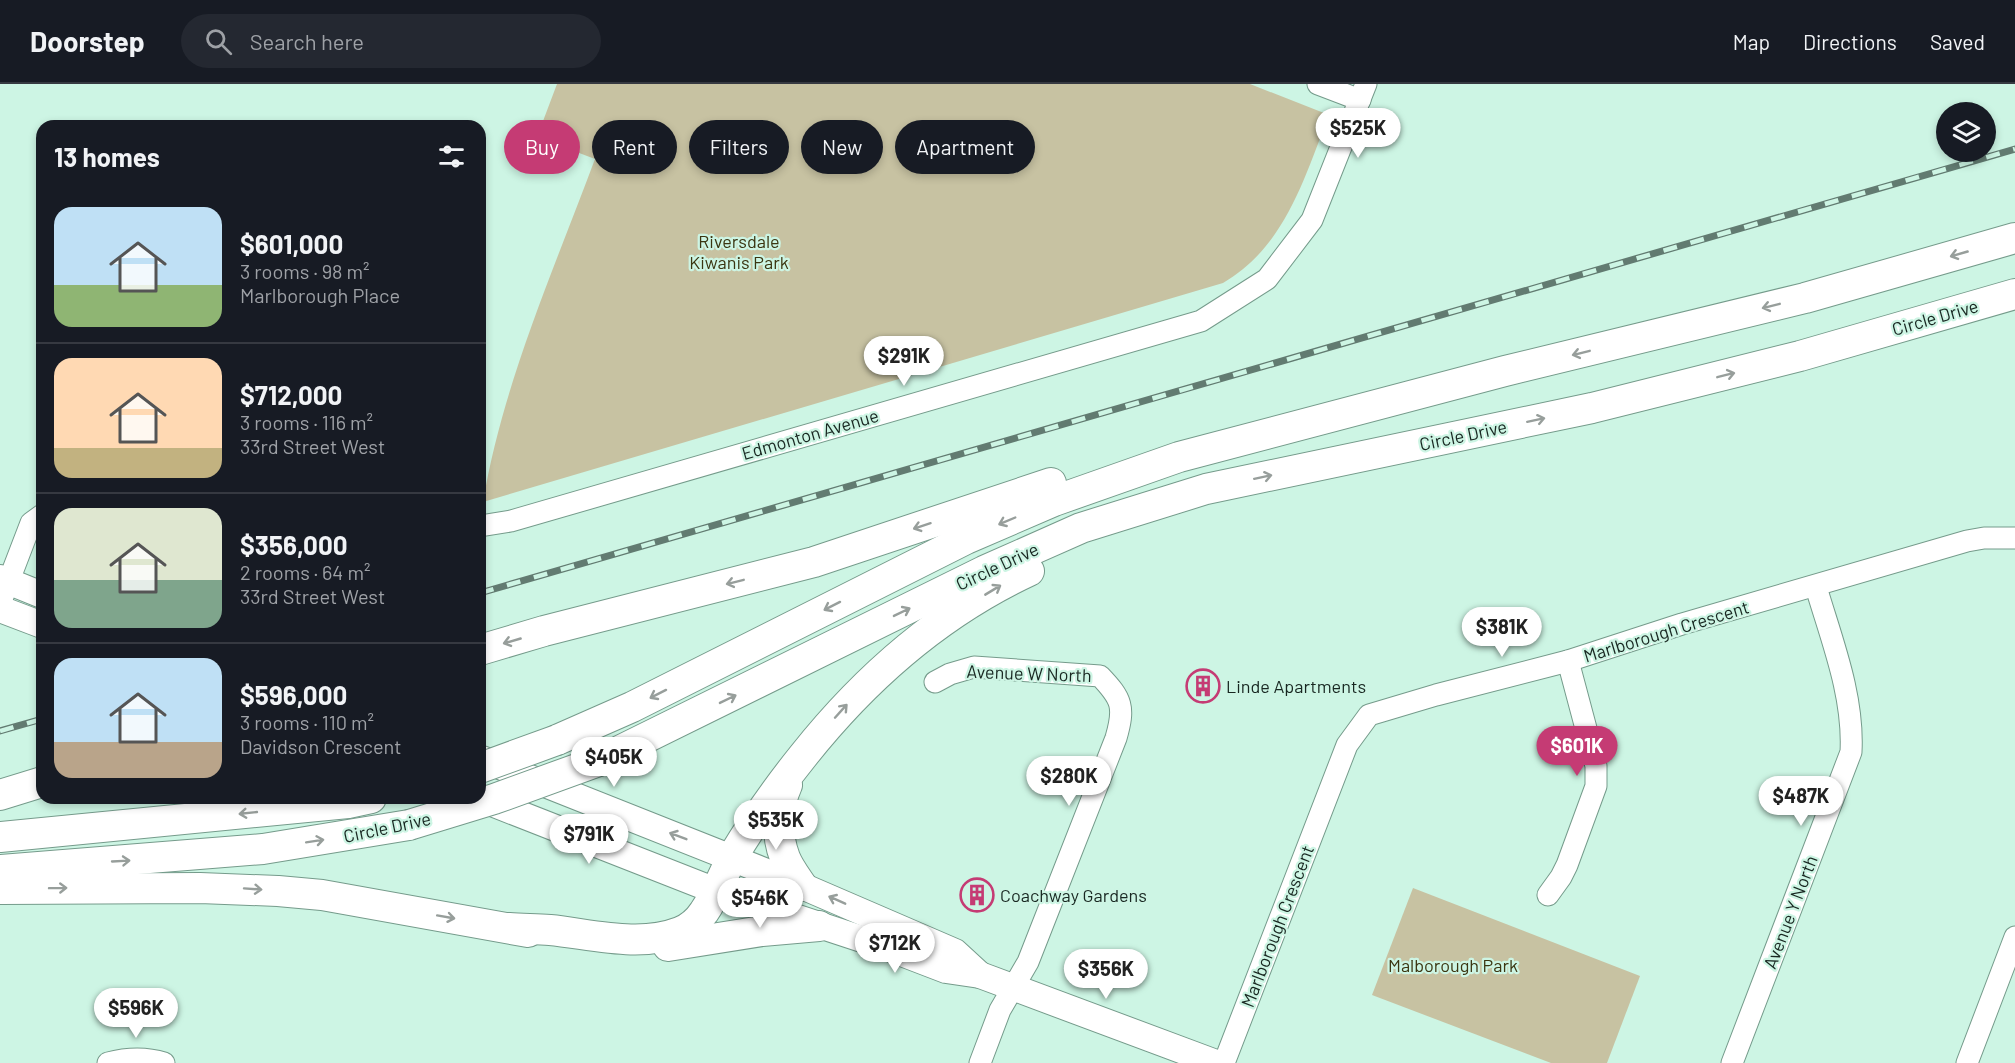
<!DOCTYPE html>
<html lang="en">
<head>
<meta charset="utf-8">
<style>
  :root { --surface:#171b24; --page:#242831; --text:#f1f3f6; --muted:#9ea1a6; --line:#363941; --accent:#c53b74 }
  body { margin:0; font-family:Barlow,sans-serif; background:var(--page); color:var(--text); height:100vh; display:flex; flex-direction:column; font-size:22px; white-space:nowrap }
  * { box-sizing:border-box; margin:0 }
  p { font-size:20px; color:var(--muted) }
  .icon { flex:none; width:33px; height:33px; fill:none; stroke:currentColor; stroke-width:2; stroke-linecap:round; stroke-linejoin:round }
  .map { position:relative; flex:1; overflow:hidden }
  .side { position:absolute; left:36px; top:36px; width:450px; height:684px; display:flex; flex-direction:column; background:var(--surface); border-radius:18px; box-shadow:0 3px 9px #0003 }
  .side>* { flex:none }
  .hud { position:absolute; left:504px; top:36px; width:570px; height:54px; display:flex; gap:12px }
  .buttons { position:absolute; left:1936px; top:18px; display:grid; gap:12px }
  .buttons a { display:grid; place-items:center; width:60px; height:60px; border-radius:50%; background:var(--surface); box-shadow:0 3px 9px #0003; font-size:30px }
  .price { position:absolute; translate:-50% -51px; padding:0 14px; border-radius:21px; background:#fff; color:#222; font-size:20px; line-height:39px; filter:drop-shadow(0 2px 3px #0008) }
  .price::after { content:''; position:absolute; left:50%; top:36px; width:18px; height:14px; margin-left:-9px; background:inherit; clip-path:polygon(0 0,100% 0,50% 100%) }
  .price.on { background:var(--accent); color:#fff }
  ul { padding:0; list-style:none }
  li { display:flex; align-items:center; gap:18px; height:150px; padding:0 18px }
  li+li { border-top:2px solid var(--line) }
  li span { display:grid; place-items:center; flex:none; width:168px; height:120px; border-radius:18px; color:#555 }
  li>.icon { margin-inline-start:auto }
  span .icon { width:72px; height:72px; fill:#fffc; stroke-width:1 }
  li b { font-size:26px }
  h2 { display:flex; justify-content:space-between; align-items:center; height:72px; padding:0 18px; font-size:26px }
  .tag { padding:0 21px; border-radius:27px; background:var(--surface); box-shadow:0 3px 9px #0003; font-size:21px; line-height:54px }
  .tag.on { background:var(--accent); color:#fff }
  header { display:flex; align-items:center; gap:36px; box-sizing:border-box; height:84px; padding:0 30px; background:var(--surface); border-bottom:2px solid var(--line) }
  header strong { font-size:28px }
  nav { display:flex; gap:33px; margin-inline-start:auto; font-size:21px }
  .search { width:420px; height:54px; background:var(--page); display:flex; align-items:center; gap:15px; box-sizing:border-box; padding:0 21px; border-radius:33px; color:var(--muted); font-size:22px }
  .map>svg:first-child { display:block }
</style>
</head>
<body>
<header>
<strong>Doorstep</strong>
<div class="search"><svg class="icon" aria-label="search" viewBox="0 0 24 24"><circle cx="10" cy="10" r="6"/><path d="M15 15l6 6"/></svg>Search here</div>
<nav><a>Map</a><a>Directions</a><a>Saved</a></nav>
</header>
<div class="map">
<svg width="2015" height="979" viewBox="0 0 2015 979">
  <rect width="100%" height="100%" fill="#cdf5e4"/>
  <g fill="#c7c2a2">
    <path d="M 557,0 L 1250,0 L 1329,31 C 1304,94 1286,162 1223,199 L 483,418 C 503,299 553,188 595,75 L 537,53 Z"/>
    <polygon points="1413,804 1640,892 1607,979 1551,979 1372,911"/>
  </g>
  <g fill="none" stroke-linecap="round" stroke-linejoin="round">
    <defs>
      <g id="minor">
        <polyline points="1318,0 1360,16"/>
        <polyline points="480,442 511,437 1201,237 1267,195 1312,136 1366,0"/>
        <polyline points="0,520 31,439 42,431"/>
        <path d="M 935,598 L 950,590 L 974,583 L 1100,592 C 1122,615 1125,623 1116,654 L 1028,878 L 1000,926 L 980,979"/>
        <polyline points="1548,811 1561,793 1567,781 1596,702 1596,682 1568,577"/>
        <path d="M 108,979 C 127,974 145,973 164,979"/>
        <polyline points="1224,979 1347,661 1369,631 1436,611 1568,577 1682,540 1967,457 1984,454 2015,454"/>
        <path d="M 1732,979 L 1851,668 C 1854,612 1832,557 1816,503"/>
        <polyline points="1967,979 2015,853"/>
      </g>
      <g id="major">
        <polyline points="0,494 42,511"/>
        <polyline points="0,525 42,541"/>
        <polyline points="482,675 802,802 955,868 980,891"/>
        <polyline points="479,714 716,807 886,863 946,886 980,891 1216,979"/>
      </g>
      <g id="highway">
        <polyline points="480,566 544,547 814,478 1051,399"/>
        <polyline points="557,656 632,623 966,455 1054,417 1179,373 1505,287 1805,214 2015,154"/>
        <polyline points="599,677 984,487 1081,444 1206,405 1592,324 1800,272 2015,210"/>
        <path d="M 787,701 C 777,723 776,751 785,774 C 789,784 796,793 802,802"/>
        <polyline points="0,711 42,698"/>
        <polyline points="0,753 348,719 371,714"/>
        <polyline points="0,786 263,765 409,741"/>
        <polyline points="0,805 200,804 278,807 322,811 528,848"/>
        <path d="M 509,844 C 523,845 536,845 550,846 C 591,850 639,864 680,848 C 690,844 698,837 704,828 C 716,811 723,790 733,772 C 754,737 778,703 803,672 C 865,594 939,529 1029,487"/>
        <polyline points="668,862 762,847 819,842"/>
      </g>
    </defs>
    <use href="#minor" stroke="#759b8b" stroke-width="23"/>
    <use href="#major" stroke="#759b8b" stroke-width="28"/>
    <use href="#highway" stroke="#759b8b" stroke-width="32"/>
    <use href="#minor" stroke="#fff" stroke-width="21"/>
    <use href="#major" stroke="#fff" stroke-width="26"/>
    <use href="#highway" stroke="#fff" stroke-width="30"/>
    <defs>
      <g id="rail">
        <polyline points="480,509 2015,65"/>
        <polyline points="0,647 42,635"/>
      </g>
    </defs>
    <use href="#rail" stroke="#627b71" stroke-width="7"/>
    <use href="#rail" stroke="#cdf5e4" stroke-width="4.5" stroke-dasharray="14" stroke-linecap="butt"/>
    <defs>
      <g id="highway-bridge">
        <polyline points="480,684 557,656"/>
        <polyline points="409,741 494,715 599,677"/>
      </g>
    </defs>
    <use href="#highway-bridge" stroke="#759b8b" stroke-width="32" stroke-linecap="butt"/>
    <use href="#highway-bridge" stroke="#fff" stroke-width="30"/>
  </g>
  <defs><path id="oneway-shaft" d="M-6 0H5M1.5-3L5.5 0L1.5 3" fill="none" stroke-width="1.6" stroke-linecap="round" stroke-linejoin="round" transform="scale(1.5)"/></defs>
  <g stroke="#979e9b">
    <use href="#oneway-shaft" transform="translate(1959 170) rotate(164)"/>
    <use href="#oneway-shaft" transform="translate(1771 222) rotate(166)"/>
    <use href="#oneway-shaft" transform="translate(1581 269) rotate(166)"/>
    <use href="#oneway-shaft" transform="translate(1726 291) rotate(-14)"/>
    <use href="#oneway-shaft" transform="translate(1536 336) rotate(-12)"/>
    <use href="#oneway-shaft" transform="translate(1263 393) rotate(-12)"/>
    <use href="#oneway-shaft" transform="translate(1007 437) rotate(157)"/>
    <use href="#oneway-shaft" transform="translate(922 442) rotate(162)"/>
    <use href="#oneway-shaft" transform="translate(735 498) rotate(166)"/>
    <use href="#oneway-shaft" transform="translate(993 506) rotate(-31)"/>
    <use href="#oneway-shaft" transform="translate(832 522) rotate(153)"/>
    <use href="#oneway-shaft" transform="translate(902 528) rotate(-26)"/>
    <use href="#oneway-shaft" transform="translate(512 557) rotate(164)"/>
    <use href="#oneway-shaft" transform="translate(658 610) rotate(153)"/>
    <use href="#oneway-shaft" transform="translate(728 615) rotate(-26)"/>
    <use href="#oneway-shaft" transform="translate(841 627) rotate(-48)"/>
    <use href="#oneway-shaft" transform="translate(248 729) rotate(174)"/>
    <use href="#oneway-shaft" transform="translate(678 752) rotate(-159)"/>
    <use href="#oneway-shaft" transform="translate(315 757) rotate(-9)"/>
    <use href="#oneway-shaft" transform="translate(121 777) rotate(-3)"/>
    <use href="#oneway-shaft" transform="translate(58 804) rotate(-1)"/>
    <use href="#oneway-shaft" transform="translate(253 805) rotate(4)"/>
    <use href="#oneway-shaft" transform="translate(837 816) rotate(-156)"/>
    <use href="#oneway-shaft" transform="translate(446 833) rotate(10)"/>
  </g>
  <defs>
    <symbol id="building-ring" viewBox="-11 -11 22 22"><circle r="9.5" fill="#cdf5e4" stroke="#c53b74" stroke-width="1.5"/><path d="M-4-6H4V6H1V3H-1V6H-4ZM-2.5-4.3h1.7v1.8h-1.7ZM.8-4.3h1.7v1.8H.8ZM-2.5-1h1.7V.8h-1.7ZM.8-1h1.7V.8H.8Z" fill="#c53b74"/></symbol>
  </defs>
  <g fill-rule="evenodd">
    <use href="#building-ring" x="1184" y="583" width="38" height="38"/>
    <use href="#building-ring" x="958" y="792" width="38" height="38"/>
  </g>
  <g text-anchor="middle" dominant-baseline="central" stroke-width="4.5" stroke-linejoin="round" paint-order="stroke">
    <g font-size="18" fill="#3b3511" stroke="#cdf5e4">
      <text x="739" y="157">Riversdale<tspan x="739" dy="21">Kiwanis Park</tspan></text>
      <text x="1453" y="881">Malborough Park</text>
    </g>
    <g font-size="18" fill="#182721" stroke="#cdf5e4">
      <text transform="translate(1935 233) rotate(-16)">Circle Drive</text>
      <text transform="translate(810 350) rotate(-16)">Edmonton Avenue</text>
      <text transform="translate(1463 351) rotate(-12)">Circle Drive</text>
      <text transform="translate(997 482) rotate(-25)">Circle Drive</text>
      <text transform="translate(1666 547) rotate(-17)">Marlborough Crescent</text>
      <text transform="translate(1029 589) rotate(2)">Avenue W North</text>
      <text transform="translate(387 743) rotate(-12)">Circle Drive</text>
      <text transform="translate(1790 828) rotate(-69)">Avenue Y North</text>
      <text transform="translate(1277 842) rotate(-69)">Marlborough Crescent</text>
    </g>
    <g font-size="18" fill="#182721" stroke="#cdf5e4" text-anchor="start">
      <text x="1226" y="602">Linde Apartments</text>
      <text x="1000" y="811">Coachway Gardens</text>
    </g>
  </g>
</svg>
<div class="buttons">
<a><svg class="icon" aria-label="layers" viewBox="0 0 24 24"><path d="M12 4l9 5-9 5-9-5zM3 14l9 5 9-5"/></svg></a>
</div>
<b class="price" style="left:1358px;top:75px">$525K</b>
<b class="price" style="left:904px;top:303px">$291K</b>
<b class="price" style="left:1502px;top:574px">$381K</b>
<b class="price on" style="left:1577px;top:693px">$601K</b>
<b class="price" style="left:614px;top:704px">$405K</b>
<b class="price" style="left:1069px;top:723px">$280K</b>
<b class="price" style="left:1801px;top:743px">$487K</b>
<b class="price" style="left:776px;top:767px">$535K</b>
<b class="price" style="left:589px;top:781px">$791K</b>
<b class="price" style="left:760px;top:845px">$546K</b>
<b class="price" style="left:895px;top:890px">$712K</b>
<b class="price" style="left:1106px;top:916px">$356K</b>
<b class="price" style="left:136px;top:955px">$596K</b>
<div class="hud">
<a class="tag on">Buy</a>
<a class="tag">Rent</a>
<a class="tag">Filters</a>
<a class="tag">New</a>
<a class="tag">Apartment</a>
</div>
<section class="side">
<h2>13 homes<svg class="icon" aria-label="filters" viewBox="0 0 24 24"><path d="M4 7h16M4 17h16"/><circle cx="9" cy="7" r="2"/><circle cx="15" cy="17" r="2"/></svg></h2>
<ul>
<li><span style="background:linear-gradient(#bfe0f5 65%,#8fb573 0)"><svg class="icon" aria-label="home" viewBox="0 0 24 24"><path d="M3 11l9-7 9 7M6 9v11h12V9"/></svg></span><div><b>$601,000</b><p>3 rooms · 98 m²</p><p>Marlborough Place</p></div></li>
<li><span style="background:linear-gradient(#ffd9b3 75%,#c2b280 0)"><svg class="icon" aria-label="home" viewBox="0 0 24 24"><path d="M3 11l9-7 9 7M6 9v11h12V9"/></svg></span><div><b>$712,000</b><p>3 rooms · 116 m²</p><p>33rd Street West</p></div></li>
<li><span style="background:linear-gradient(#dfe7d0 60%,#7fa58c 0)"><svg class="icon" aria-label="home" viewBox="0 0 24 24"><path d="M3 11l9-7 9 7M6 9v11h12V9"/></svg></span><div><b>$356,000</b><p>2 rooms · 64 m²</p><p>33rd Street West</p></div></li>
<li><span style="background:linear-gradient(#bfe0f5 70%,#b9a48a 0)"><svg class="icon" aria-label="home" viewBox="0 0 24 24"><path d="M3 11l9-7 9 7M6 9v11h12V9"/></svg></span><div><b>$596,000</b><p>3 rooms · 110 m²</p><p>Davidson Crescent</p></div></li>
</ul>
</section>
</div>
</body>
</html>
